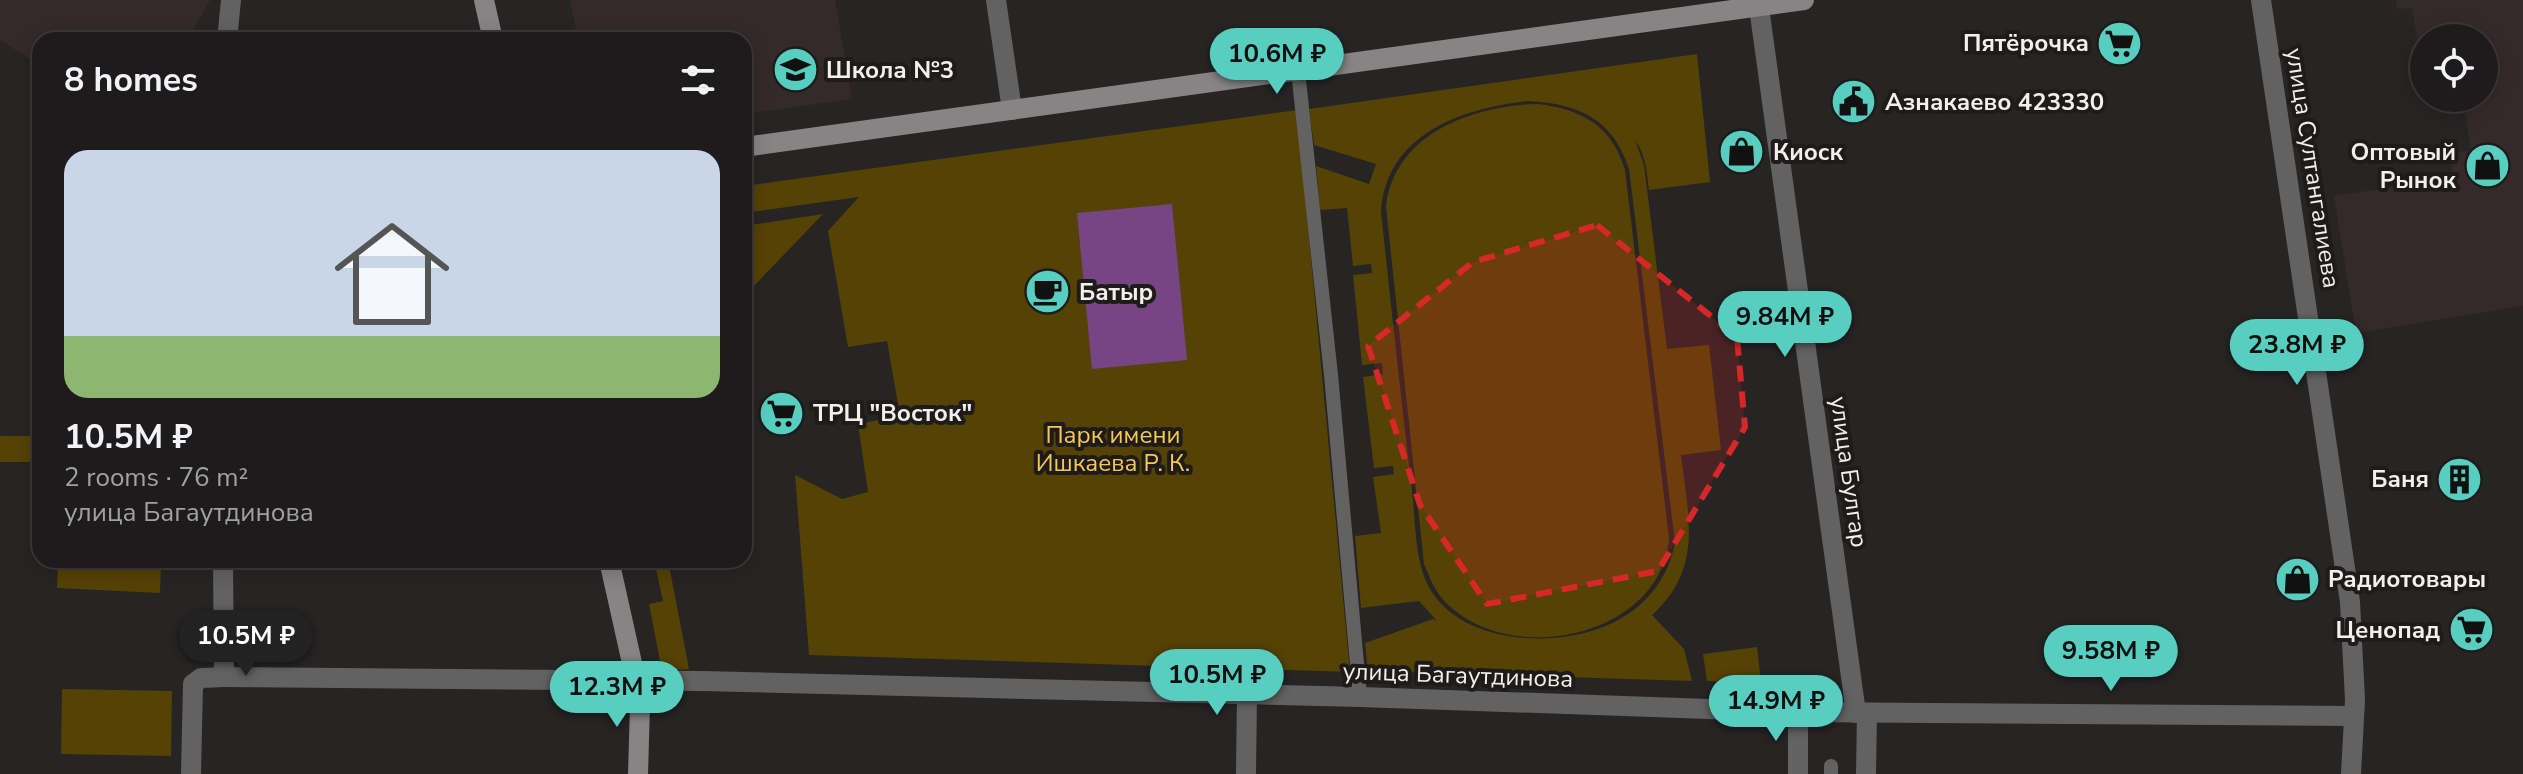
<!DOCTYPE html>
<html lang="en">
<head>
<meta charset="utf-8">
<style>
  :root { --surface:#1d1b1b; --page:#252424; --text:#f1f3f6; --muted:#a0a1a3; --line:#3b393a; --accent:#58cec0 }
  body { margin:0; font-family:"Nunito Sans",sans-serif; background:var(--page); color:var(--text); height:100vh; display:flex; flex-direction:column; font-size:30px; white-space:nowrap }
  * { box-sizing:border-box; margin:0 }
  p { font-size:26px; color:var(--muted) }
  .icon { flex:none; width:44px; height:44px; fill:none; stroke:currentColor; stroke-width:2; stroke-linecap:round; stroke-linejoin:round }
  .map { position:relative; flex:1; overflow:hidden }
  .panel { position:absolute; left:32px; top:32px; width:720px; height:536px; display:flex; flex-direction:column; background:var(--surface); border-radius:24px; box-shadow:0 4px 20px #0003,0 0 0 2px var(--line) }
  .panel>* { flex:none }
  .controls { position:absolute; left:2410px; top:24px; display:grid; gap:16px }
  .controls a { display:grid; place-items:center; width:88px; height:88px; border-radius:50%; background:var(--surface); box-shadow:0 4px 20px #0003,0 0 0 2px var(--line); font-size:40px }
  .price { position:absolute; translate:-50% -68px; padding:0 18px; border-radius:28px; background:var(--accent); color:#111; font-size:26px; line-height:52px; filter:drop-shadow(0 2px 4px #0008) }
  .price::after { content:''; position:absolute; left:50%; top:48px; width:24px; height:18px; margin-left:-12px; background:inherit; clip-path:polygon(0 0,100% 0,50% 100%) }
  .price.selected { background:#222; color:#fff }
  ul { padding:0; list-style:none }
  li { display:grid; align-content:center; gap:16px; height:424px; padding:0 32px }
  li+li { border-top:2px solid var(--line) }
  li span { display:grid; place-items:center; height:248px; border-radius:24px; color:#555 }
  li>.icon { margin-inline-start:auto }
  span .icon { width:144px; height:144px; fill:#fffc; stroke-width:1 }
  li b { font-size:34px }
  h2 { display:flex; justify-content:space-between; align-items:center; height:96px; padding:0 32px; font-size:34px }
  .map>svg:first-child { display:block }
</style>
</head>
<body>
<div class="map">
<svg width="2523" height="774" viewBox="0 0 2523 774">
  <rect width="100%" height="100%" fill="#272424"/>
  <g fill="#342a29">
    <polygon points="0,0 210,0 188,40 40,40 40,61 33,61 0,40"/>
    <polygon points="570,0 835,0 852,99 744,114 744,40 578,40"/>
    <polygon points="2396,0 2523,0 2523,306 2356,333 2334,196 2453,178 2450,154 2471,150 2463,98 2484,98 2484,38 2424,38 2424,55 2420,56 2412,8 2397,9"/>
  </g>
  <g fill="#554205" fill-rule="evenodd">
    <path d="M 1697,54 L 1710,182 L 1649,190 C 1647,172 1645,153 1635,140 L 1644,165 L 1667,349 L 1709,345 L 1721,450 L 1681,455 C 1688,516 1704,568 1652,615 L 1684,649 L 1692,681 L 1368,671 L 1365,643 L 1433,619 L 1437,621 L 1419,601 L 1361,608 L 1355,536 L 1381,533 L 1373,477 L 1394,474 L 1393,466 L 1374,468 L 1363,377 L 1383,374 L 1382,363 L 1362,365 L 1353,275 L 1372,273 L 1371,264 L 1353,266 L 1347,208 L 1320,210 L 1316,166 L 1369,184 L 1376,164 L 1314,145 L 1309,109 ZM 1529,101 C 1579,104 1613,119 1629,169 L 1675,542 C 1667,588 1633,620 1588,632 C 1538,646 1462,639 1432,592 C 1414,565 1416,522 1412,491 C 1401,398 1391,305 1381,212 C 1386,134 1462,108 1529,101 Z"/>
    <path d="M 1537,104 C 1581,109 1612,125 1625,170 L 1669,538 C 1661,640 1502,670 1441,597 C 1433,587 1429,576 1424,564 L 1386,207 C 1394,134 1472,106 1537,104 Z"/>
    <polygon points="1297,110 1350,672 809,655 795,475 842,499 868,492 858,424 900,416 887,341 848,347 828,231 859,197 744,213 744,186"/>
    <polygon points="823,214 753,287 744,289 744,226"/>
    <rect x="0" y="436" width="40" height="26"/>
    <polygon points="58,560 161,560 160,593 57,588"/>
    <polygon points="654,560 668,560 689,669 662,671 649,604 663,601"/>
    <polygon points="1757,647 1761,683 1707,681 1703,654"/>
    <polygon points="62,689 172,691 171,756 61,754"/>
  </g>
  <polygon fill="#774583" points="1172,204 1187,360 1092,369 1077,213"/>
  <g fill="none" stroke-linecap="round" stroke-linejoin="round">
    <g stroke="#636262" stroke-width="14">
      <polyline points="1298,71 1331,375 1360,697"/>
      <polyline points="1831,774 1831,766"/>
    </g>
    <g stroke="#636262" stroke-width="20">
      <polyline points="996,0 1012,110"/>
      <polyline points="1758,0 1856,713"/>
      <polyline points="227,40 231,0"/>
      <polyline points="224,677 702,681 1360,697 1798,712 2354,716"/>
      <polyline points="191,774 193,684 201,678 224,677 223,560"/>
      <polyline points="1246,774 1247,695"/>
      <polyline points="1798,774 1798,712"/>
      <polyline points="1866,774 1867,713"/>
    </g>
    <polyline stroke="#636262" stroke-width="20" points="2261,0 2350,602 2355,700 2351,774"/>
    <g stroke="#868485" stroke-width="20">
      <polyline points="484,0 493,40"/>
      <polyline points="744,147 1804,0"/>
      <polyline points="609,560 636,681 640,706 638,774"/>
    </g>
  </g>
  <path fill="#d62828" fill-opacity="0.2" stroke="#d62828" stroke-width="6" stroke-dasharray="16 10" stroke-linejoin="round" d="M 1597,225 L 1737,337 L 1745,427 L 1658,571 L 1487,604 L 1420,505 L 1368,346 L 1473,262 Z"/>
  <defs>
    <symbol id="supermarket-disc" viewBox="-11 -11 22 22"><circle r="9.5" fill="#58cec0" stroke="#1e1b1a"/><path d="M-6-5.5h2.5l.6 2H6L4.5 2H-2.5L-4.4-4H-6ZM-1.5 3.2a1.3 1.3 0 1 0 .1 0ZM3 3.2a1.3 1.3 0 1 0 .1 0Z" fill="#111"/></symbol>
    <symbol id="school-disc" viewBox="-11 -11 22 22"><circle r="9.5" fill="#58cec0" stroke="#1e1b1a"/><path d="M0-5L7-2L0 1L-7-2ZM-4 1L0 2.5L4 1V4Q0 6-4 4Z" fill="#111"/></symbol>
    <symbol id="civic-disc" viewBox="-11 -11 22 22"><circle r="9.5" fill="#58cec0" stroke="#1e1b1a"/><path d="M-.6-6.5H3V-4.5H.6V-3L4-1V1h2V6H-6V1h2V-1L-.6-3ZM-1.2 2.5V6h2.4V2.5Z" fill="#111"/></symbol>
    <symbol id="shop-disc" viewBox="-11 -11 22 22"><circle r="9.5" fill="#58cec0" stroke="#1e1b1a"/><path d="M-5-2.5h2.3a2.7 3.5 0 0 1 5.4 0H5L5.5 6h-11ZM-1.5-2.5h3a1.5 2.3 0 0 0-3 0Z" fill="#111"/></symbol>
    <symbol id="cafe-disc" viewBox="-11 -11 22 22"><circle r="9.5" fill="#58cec0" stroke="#1e1b1a"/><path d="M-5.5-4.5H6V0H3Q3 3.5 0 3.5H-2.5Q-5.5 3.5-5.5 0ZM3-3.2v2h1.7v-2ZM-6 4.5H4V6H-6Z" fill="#111"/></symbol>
    <symbol id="building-disc" viewBox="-11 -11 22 22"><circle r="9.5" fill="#58cec0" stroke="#1e1b1a"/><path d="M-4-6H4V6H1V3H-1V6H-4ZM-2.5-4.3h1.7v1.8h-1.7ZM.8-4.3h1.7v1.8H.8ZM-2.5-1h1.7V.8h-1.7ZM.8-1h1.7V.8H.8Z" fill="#111"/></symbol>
  </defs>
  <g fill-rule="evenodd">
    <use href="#supermarket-disc" x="2094" y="18" width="51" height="51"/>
    <use href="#school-disc" x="770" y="44" width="51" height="51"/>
    <use href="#civic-disc" x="1828" y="76" width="51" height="51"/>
    <use href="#shop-disc" x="1716" y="126" width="51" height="51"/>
    <use href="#shop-disc" x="2462" y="140" width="51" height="51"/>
    <use href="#cafe-disc" x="1022" y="266" width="51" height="51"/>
    <use href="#supermarket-disc" x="756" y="388" width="51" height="51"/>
    <use href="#building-disc" x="2434" y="454" width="51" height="51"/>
    <use href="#shop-disc" x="2272" y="554" width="51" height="51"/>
    <use href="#supermarket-disc" x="2446" y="604" width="51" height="51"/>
  </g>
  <g text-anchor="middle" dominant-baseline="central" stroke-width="8" stroke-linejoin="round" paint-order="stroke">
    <g font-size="24" font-weight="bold" fill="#f2f0ef" stroke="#1e1b1a" text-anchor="start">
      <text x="2089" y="43" text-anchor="end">Пятёрочка</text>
      <text x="826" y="70">Школа №3</text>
      <text x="1885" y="102">Азнакаево 423330</text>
      <text x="1773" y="152">Киоск</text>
      <text x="2456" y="152" text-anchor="end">Оптовый<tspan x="2456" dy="28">Рынок</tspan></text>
      <text x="1079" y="292">Батыр</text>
      <text x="813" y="413">ТРЦ "Восток"</text>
      <text x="2429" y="479" text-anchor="end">Баня</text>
      <text x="2328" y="579">Радиотовары</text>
      <text x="2440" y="630" text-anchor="end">Ценопад</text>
    </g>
    <g font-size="24" fill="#f2f0ef" stroke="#1e1b1a">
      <text transform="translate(2313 168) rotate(81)">улица Султангалиева</text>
      <text transform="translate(1849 472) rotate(82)">улица Булгар</text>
      <text transform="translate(1458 675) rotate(2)">улица Багаутдинова</text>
    </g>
    <g font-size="24" fill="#f6ca52" stroke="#1e1b1a">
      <text x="1113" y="435">Парк имени<tspan x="1113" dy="28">Ишкаева Р. К.</tspan></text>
    </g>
  </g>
</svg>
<div class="controls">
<a><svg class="icon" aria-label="locate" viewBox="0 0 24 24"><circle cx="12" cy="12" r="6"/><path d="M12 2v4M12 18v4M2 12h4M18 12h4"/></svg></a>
</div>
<b class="price" style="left:1277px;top:96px">10.6M ₽</b>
<b class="price" style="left:1785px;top:359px">9.84M ₽</b>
<b class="price" style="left:2297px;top:387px">23.8M ₽</b>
<b class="price selected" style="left:246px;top:678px">10.5M ₽</b>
<b class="price" style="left:2111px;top:693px">9.58M ₽</b>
<b class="price" style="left:1217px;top:717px">10.5M ₽</b>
<b class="price" style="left:617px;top:729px">12.3M ₽</b>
<b class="price" style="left:1776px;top:743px">14.9M ₽</b>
<section class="panel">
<h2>8 homes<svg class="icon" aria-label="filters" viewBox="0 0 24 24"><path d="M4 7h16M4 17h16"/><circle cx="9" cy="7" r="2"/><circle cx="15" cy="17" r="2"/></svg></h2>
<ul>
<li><span style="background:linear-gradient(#c9d6e8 75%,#8fb573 0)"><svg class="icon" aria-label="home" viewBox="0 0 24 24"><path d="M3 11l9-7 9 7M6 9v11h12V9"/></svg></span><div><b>10.5M ₽</b><p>2 rooms · 76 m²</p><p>улица Багаутдинова</p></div></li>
</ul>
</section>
</div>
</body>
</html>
